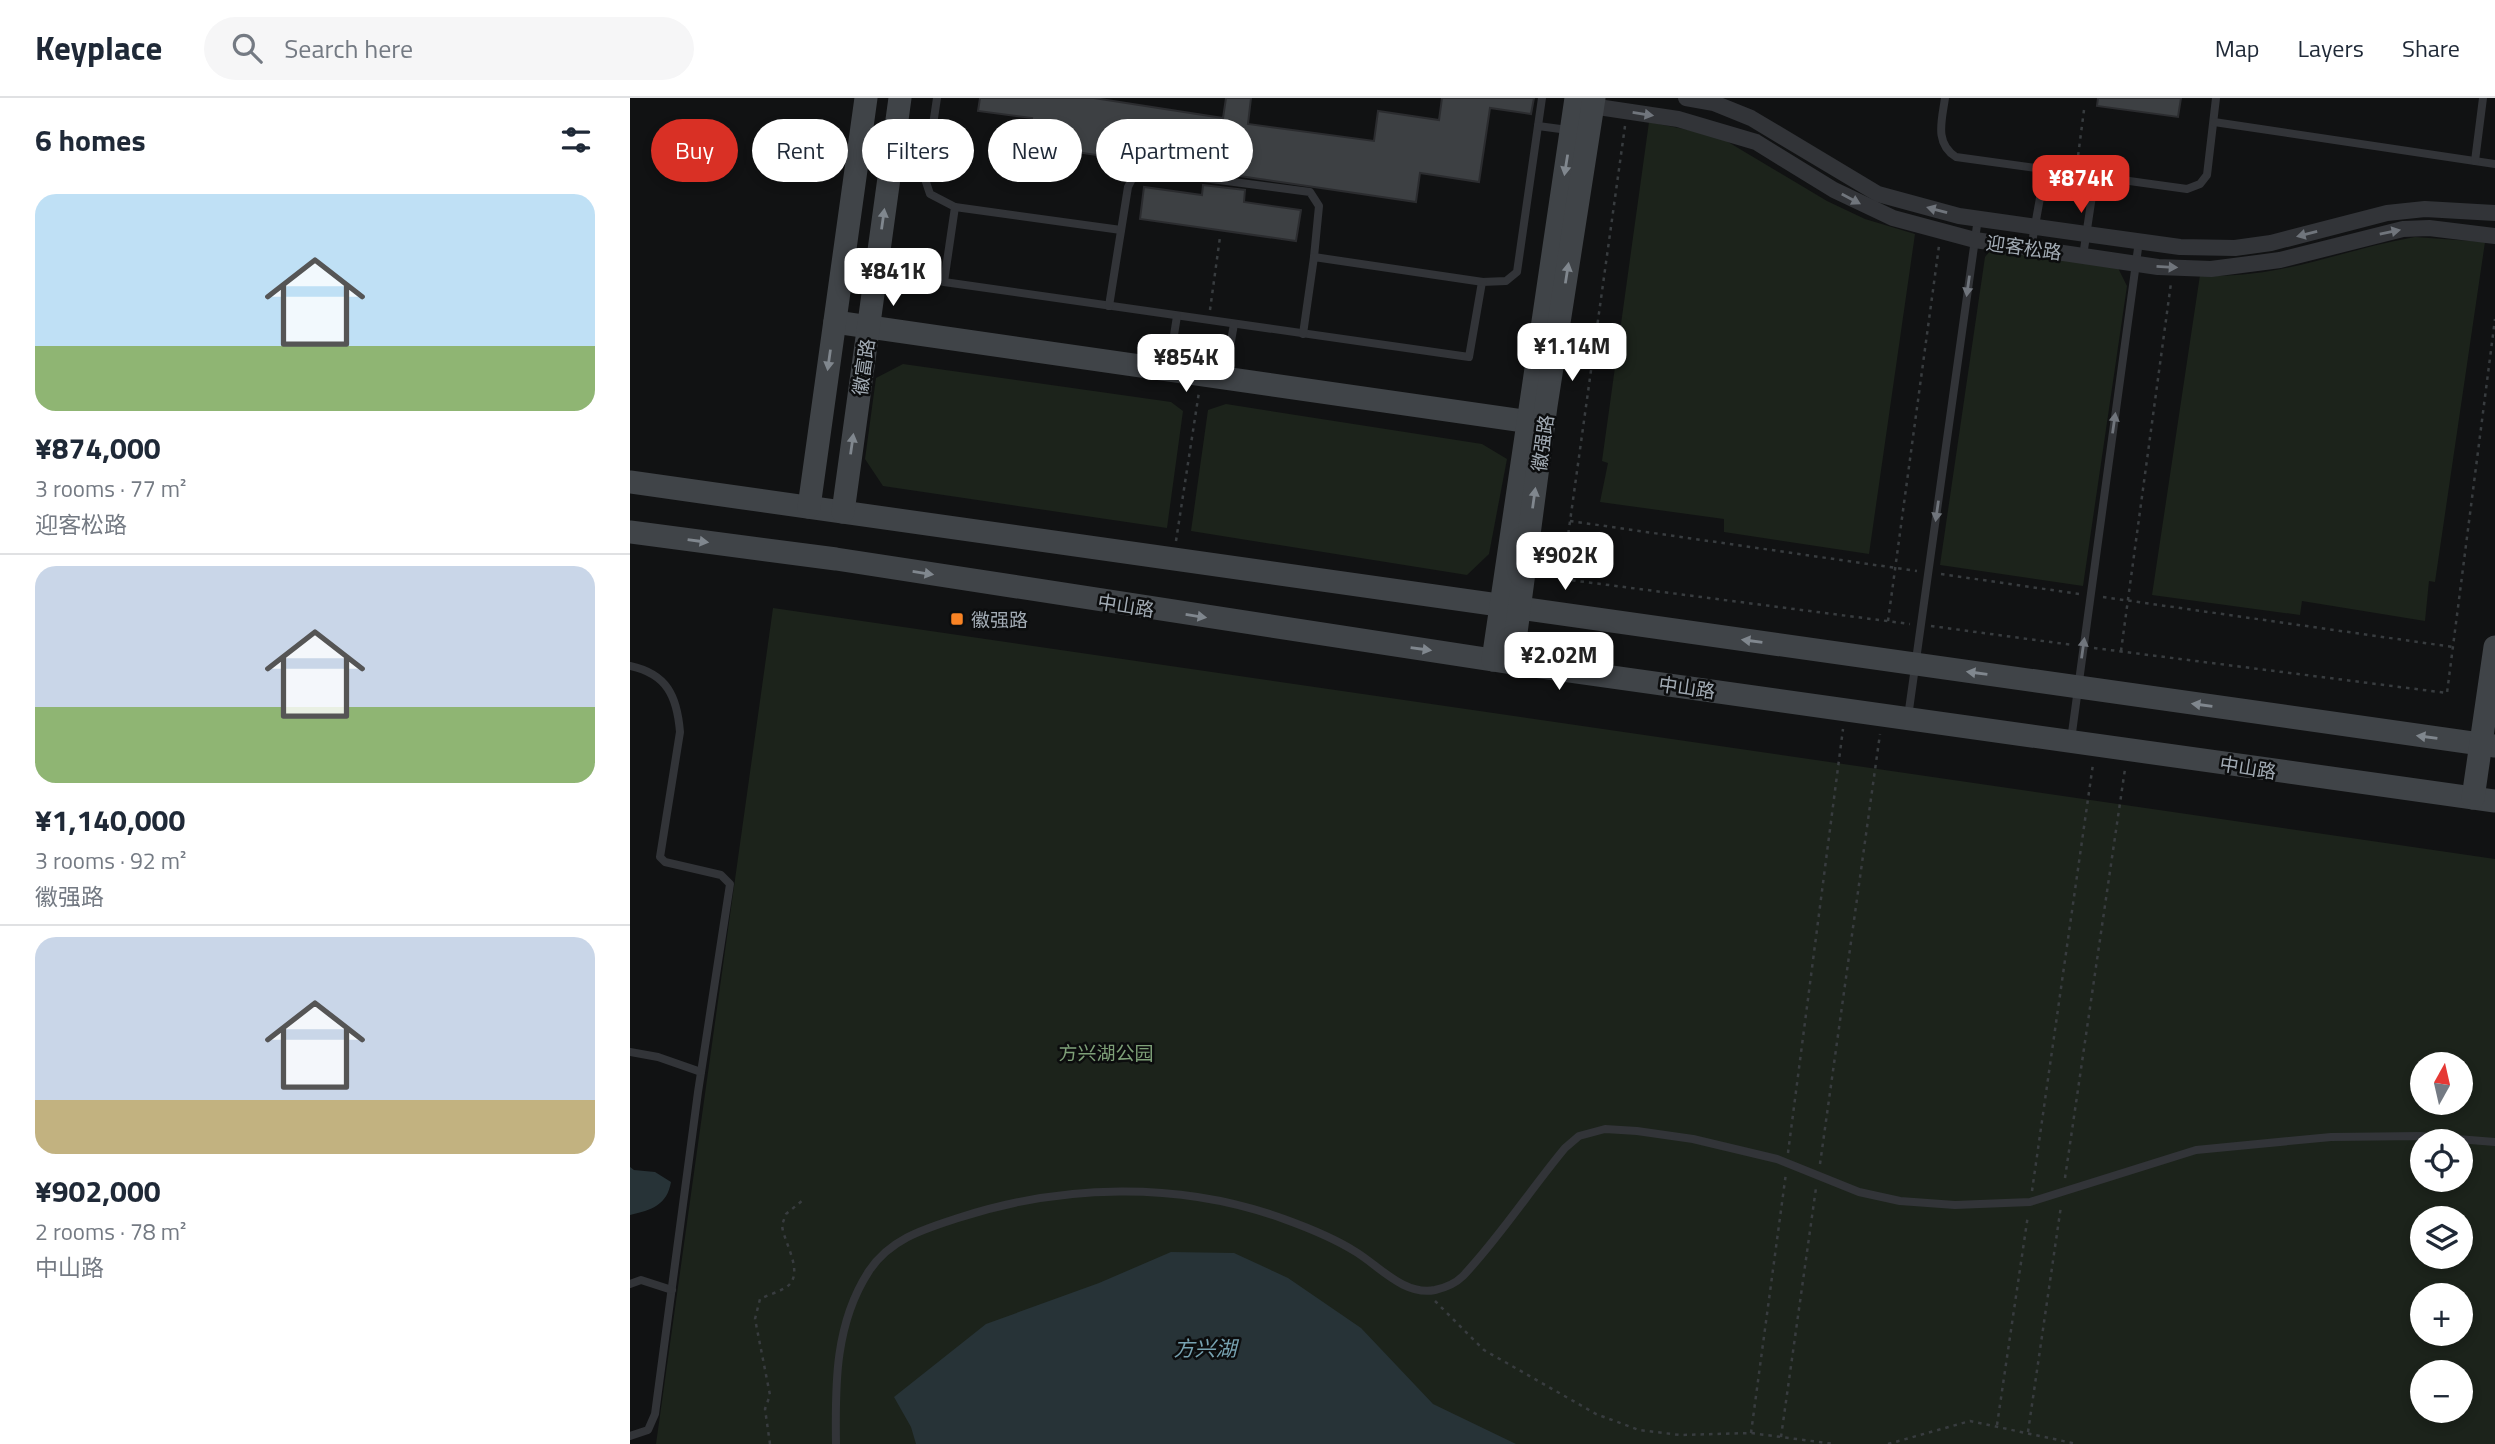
<!DOCTYPE html>
<html lang="en">
<head>
<meta charset="utf-8">
<style>
  :root { --surface:#fff; --page:#f6f6f7; --text:#1f2937; --muted:#747a83; --line:#e0e1e3; --accent:#d93025 }
  body { margin:0; font-family:"Titillium Web","Noto Sans SC",sans-serif; background:var(--page); color:var(--text); height:100vh; display:flex; flex-direction:column; font-size:26px; white-space:nowrap }
  * { box-sizing:border-box; margin:0 }
  p { font-size:23px; color:var(--muted) }
  .icon { flex:none; width:38px; height:38px; fill:none; stroke:currentColor; stroke-width:2; stroke-linecap:round; stroke-linejoin:round }
  .map { position:relative; flex:1; overflow:hidden }
  .panel { display:flex; flex-direction:column; background:var(--surface); width:630px }
  .panel>* { flex:none }
  .top-card { position:absolute; left:21px; top:21px; width:665px; height:63px; display:flex; gap:14px }
  .needle { width:46px; rotate:8deg }
  .fabs { position:absolute; left:1780px; top:954px; display:grid; gap:14px }
  .fabs a { display:grid; place-items:center; width:63px; height:63px; border-radius:50%; background:var(--surface); box-shadow:0 4px 10px #0003; font-size:35px }
  .price { position:absolute; translate:-50% -60px; padding:0 16px; border-radius:14px; background:#fff; color:#222; font-size:23px; line-height:46px; filter:drop-shadow(0 2px 4px #0008) }
  .price::after { content:''; position:absolute; left:50%; top:42px; width:21px; height:16px; margin-left:-10px; background:inherit; clip-path:polygon(0 0,100% 0,50% 100%) }
  .price.on { background:var(--accent); color:#fff }
  ul { padding:0; list-style:none }
  li { display:grid; align-content:center; gap:14px; height:371px; padding:0 35px }
  li+li { border-top:2px solid var(--line) }
  li span { display:grid; place-items:center; height:217px; border-radius:21px; color:#555 }
  li>.icon { margin-inline-start:auto }
  span .icon { width:126px; height:126px; fill:#fffc; stroke-width:1 }
  li b { font-size:30px }
  h2 { display:flex; justify-content:space-between; align-items:center; height:84px; padding:0 35px; font-size:30px }
  .pill { padding:0 24px; border-radius:32px; background:var(--surface); box-shadow:0 4px 10px #0003; font-size:24px; line-height:63px }
  .pill.on { background:var(--accent); color:#fff }
  header { display:flex; align-items:center; gap:42px; box-sizing:border-box; height:98px; padding:0 35px; background:var(--surface); border-bottom:2px solid var(--line) }
  header strong { font-size:33px }
  nav { display:flex; gap:38px; margin-inline-start:auto; font-size:24px }
  .search { width:490px; height:63px; background:var(--page); display:flex; align-items:center; gap:18px; box-sizing:border-box; padding:0 24px; border-radius:38px; color:var(--muted); font-size:26px }
  main { display:flex; flex:1; min-height:0 }
  .map>svg:first-child { display:block }
</style>
</head>
<body>
<header>
<strong>Keyplace</strong>
<div class="search"><svg class="icon" aria-label="search" viewBox="0 0 24 24"><circle cx="10" cy="10" r="6"/><path d="M15 15l6 6"/></svg>Search here</div>
<nav><a>Map</a><a>Layers</a><a>Share</a></nav>
</header>
<main>
<section class="panel">
<h2>6 homes<svg class="icon" aria-label="filters" viewBox="0 0 24 24"><path d="M4 7h16M4 17h16"/><circle cx="9" cy="7" r="2"/><circle cx="15" cy="17" r="2"/></svg></h2>
<ul>
<li><span style="background:linear-gradient(#bfe0f5 70%,#8fb573 0)"><svg class="icon" aria-label="home" viewBox="0 0 24 24"><path d="M3 11l9-7 9 7M6 9v11h12V9"/></svg></span><div><b>¥874,000</b><p>3 rooms · 77 m²</p><p>迎客松路</p></div></li>
<li><span style="background:linear-gradient(#c9d6e8 65%,#8fb573 0)"><svg class="icon" aria-label="home" viewBox="0 0 24 24"><path d="M3 11l9-7 9 7M6 9v11h12V9"/></svg></span><div><b>¥1,140,000</b><p>3 rooms · 92 m²</p><p>徽强路</p></div></li>
<li><span style="background:linear-gradient(#c9d6e8 75%,#c2b280 0)"><svg class="icon" aria-label="home" viewBox="0 0 24 24"><path d="M3 11l9-7 9 7M6 9v11h12V9"/></svg></span><div><b>¥902,000</b><p>2 rooms · 78 m²</p><p>中山路</p></div></li>
</ul>
</section>
<div class="map">
<svg width="1865" height="1346" viewBox="0 0 1865 1346">
  <rect width="100%" height="100%" fill="#111213"/>
  <g fill="#1c231b" fill-rule="evenodd">
    <polygon points="1019,24 1088,38 1197,103 1235,121 1285,136 1239,456 1094,434 1094,421 970,404 978,365 972,363"/>
    <path d="M 1785,139 L 1855,144 L 1805,484 L 1799,483 L 1795,523 L 1672,503 L 1670,517 L 1522,497 L 1570,177 C 1646,183 1713,151 1785,139 Z"/>
    <polygon points="1369,152 1488,170 1497,188 1453,488 1310,467 1355,159 1360,153"/>
    <polygon points="273,266 541,304 553,313 537,430 253,388 235,361 246,280"/>
    <polygon points="596,306 852,346 877,361 859,456 837,477 561,433 578,312"/>
    <path d="M 143,510 L 1865,761 L 1865,1346 L 26,1346 ZM 1792,966 L 1830,966 L 1830,1004 L 1792,1004 ZM 1792,1043 L 1830,1043 L 1830,1082 L 1792,1082 ZM 1792,1120 L 1830,1120 L 1830,1158 L 1792,1158 ZM 1792,1197 L 1830,1197 L 1830,1236 L 1792,1236 ZM 1792,1274 L 1830,1274 L 1830,1312 L 1792,1312 Z"/>
  </g>
  <g fill="#273337">
    <path d="M 0,1069 L 4,1072 L 25,1074 L 41,1084 C 37,1107 22,1112 0,1117 Z"/>
    <polygon points="541,1154 604,1155 658,1180 731,1230 803,1306 886,1346 286,1346 281,1329 264,1299 356,1226 469,1185"/>
  </g>
  <g fill="#3d4043" stroke="#2b2c2f" stroke-width="2">
    <polygon points="350,0 464,0 593,20 596,0 621,0 618,26 744,43 748,13 809,22 812,0 904,0 901,16 860,10 849,84 790,75 786,104 398,47 402,20 348,13"/>
    <polygon points="1468,0 1551,0 1548,19 1467,8"/>
    <polygon points="573,87 615,92 614,104 671,112 666,143 510,121 514,89 572,97"/>
  </g>
  <g fill="none" stroke-linecap="round" stroke-linejoin="round">
    <g stroke="#383c3f" stroke-width="2.5" stroke-dasharray="3.5 5" stroke-linecap="butt">
      <polyline points="995,28 932,481 1280,526"/>
      <polyline points="1447,66 1454,12"/>
      <polyline points="580,212 590,139"/>
      <polyline points="940,423 1287,473"/>
      <polyline points="546,443 569,294"/>
      <polyline points="1311,476 1449,496"/>
      <polyline points="1473,499 1823,549"/>
      <polyline points="1258,523 1309,148"/>
      <polyline points="1301,528 1443,547"/>
      <polyline points="1464,550 1817,595 1865,221"/>
      <polyline points="1491,553 1541,185"/>
      <polyline points="1158,1055 1213,631"/>
      <polyline points="1190,1066 1250,636"/>
      <polyline points="1435,1080 1495,671"/>
      <polyline points="1402,1093 1463,666"/>
      <polyline points="805,1203 854,1252 966,1316 1009,1332 1050,1337 1121,1335 1204,1346"/>
      <polyline points="1367,1327 1398,1117"/>
      <polyline points="1398,1334 1431,1108"/>
      <polyline points="1121,1335 1156,1075"/>
      <polyline points="1151,1339 1186,1090"/>
      <path d="M 140,1346 L 135,1311 L 140,1297 L 125,1221 L 130,1201 C 138,1197 148,1194 155,1190 C 177,1177 153,1144 152,1127 L 156,1116 L 173,1102"/>
      <polyline points="1258,1346 1340,1323 1447,1346"/>
    </g>
    <g stroke="#323438" stroke-width="8">
      <polyline points="307,0 295,81 300,96 325,109 314,184 839,259 852,184 876,183 887,174 912,0"/>
      <path d="M 1315,0 C 1312,22 1304,45 1326,59 L 1557,91 L 1570,86 L 1577,77 L 1586,0"/>
      <polyline points="1584,24 1865,66"/>
      <polyline points="908,28 938,32"/>
      <polyline points="1845,63 1853,0"/>
      <polyline points="325,109 491,132"/>
      <polyline points="1401,150 1415,72"/>
      <polyline points="1453,158 1465,78"/>
      <polyline points="479,208 498,89 504,77 512,72 680,94 689,108 684,159"/>
      <polyline points="673,236 684,159 853,184"/>
      <polyline points="539,269 547,218"/>
      <polyline points="595,277 604,226"/>
      <path d="M 0,568 C 37,576 47,598 50,634 L 30,759 L 35,764 L 91,777 L 100,786 L 68,994 L 25,1316 L 18,1332 L 0,1338"/>
      <polyline points="1278,619 1348,120"/>
      <polyline points="1441,642 1509,143"/>
      <polyline points="0,954 28,959 71,974"/>
      <polyline points="0,1186 11,1182 42,1192"/>
      <path d="M 206,1346 C 205,1286 205,1225 239,1173 C 260,1141 294,1131 328,1120 C 432,1086 550,1083 654,1121 C 679,1130 704,1140 726,1154 C 749,1168 774,1198 805,1192 C 814,1190 826,1185 833,1178 C 870,1139 900,1092 935,1050 L 949,1038 L 975,1031 L 1007,1033 L 1063,1041 L 1147,1061 L 1229,1094 L 1270,1103 L 1325,1107 L 1400,1104 L 1566,1052 L 1701,1039 L 1790,1038 L 1865,1044"/>
    </g>
    <g stroke="#323438" stroke-width="16">
      <polyline points="1056,0 1084,5 1121,20 1248,96 1329,118 1456,136 1550,149 1605,150 1641,145 1757,115 1795,111 1865,115"/>
      <polyline points="955,7 1048,21 1126,44 1204,92 1263,120 1345,142 1528,169 1581,171 1650,162 1773,131 1799,130 1865,138"/>
    </g>
    <g stroke="#404448" stroke-width="23">
      <polyline points="205,224 914,326"/>
      <polyline points="0,384 1865,648"/>
      <polyline points="179,409 236,0"/>
      <polyline points="213,414 270,0"/>
      <polyline points="0,434 206,461 882,565 1865,703"/>
      <polyline points="863,562 946,0"/>
      <polyline points="882,565 916,308 964,0"/>
      <polyline points="1843,700 1865,549"/>
    </g>
  </g>
  <defs><path id="oneway-solid" d="M-6-.8H1V-3.2L6.5 0L1 3.2V.8H-6Z" transform="scale(1.75)"/></defs>
  <g fill="#70757c">
    <use href="#oneway-solid" transform="translate(1013 16) rotate(9)"/>
    <use href="#oneway-solid" transform="translate(1221 101) rotate(28)"/>
    <use href="#oneway-solid" transform="translate(1307 112) rotate(-165)"/>
    <use href="#oneway-solid" transform="translate(1760 134) rotate(-12)"/>
    <use href="#oneway-solid" transform="translate(1677 136) rotate(166)"/>
    <use href="#oneway-solid" transform="translate(1537 169) rotate(3)"/>
    <use href="#oneway-solid" transform="translate(1338 188) rotate(98)"/>
    <use href="#oneway-solid" transform="translate(1484 325) rotate(-82)"/>
    <use href="#oneway-solid" transform="translate(1307 413) rotate(98)"/>
    <use href="#oneway-solid" transform="translate(1453 550) rotate(-82)"/>
  </g>
  <g fill="#80878e">
    <use href="#oneway-solid" transform="translate(936 67) rotate(99)"/>
    <use href="#oneway-solid" transform="translate(253 121) rotate(-82)"/>
    <use href="#oneway-solid" transform="translate(937 175) rotate(-81)"/>
    <use href="#oneway-solid" transform="translate(199 262) rotate(98)"/>
    <use href="#oneway-solid" transform="translate(222 346) rotate(-82)"/>
    <use href="#oneway-solid" transform="translate(904 400) rotate(-82)"/>
    <use href="#oneway-solid" transform="translate(68 443) rotate(8)"/>
    <use href="#oneway-solid" transform="translate(293 475) rotate(9)"/>
    <use href="#oneway-solid" transform="translate(566 518) rotate(9)"/>
    <use href="#oneway-solid" transform="translate(1122 543) rotate(-172)"/>
    <use href="#oneway-solid" transform="translate(791 551) rotate(8)"/>
    <use href="#oneway-solid" transform="translate(1347 575) rotate(-172)"/>
    <use href="#oneway-solid" transform="translate(1572 607) rotate(-172)"/>
    <use href="#oneway-solid" transform="translate(1797 639) rotate(-172)"/>
  </g>
  <rect fill="#f88324" stroke="#0c0d0e" stroke-width="2.5" x="320" y="514" width="14" height="14" rx="3.5"/>
  <g text-anchor="middle" dominant-baseline="central" stroke-width="5" stroke-linejoin="round" paint-order="stroke">
    <g font-size="19" fill="#a2abb4" stroke="#0c0d0e">
      <text transform="translate(1394 149) rotate(8)">迎客松路</text>
      <text transform="translate(233 269) rotate(-82)">徽富路</text>
      <text transform="translate(912 345) rotate(-82)">徽强路</text>
      <text transform="translate(496 507) rotate(9)">中山路</text>
      <text transform="translate(1057 589) rotate(8)">中山路</text>
      <text transform="translate(1618 669) rotate(9)">中山路</text>
    </g>
    <g font-size="19" fill="#a2abb4" stroke="#0c0d0e" text-anchor="start">
      <text x="341" y="521">徽强路</text>
    </g>
    <g font-size="19" fill="#7ea078" stroke="#0c0d0e">
      <text x="476" y="954">方兴湖公园</text>
    </g>
    <g font-size="21" font-style="italic" fill="#77a2b1" stroke="#0c0d0e">
      <text x="575" y="1250">方兴湖</text>
    </g>
  </g>
</svg>
<div class="fabs">
<a><svg class="needle" viewBox="-14 -14 28 28"><path d="M0-13l5 13h-10z" fill="#e53935"/><path d="M0 13l5-13h-10z" fill="#747a83"/></svg></a>
<a><svg class="icon" aria-label="locate" viewBox="0 0 24 24"><circle cx="12" cy="12" r="6"/><path d="M12 2v4M12 18v4M2 12h4M18 12h4"/></svg></a>
<a><svg class="icon" aria-label="layers" viewBox="0 0 24 24"><path d="M12 4l9 5-9 5-9-5zM3 14l9 5 9-5"/></svg></a>
<a>+</a>
<a>−</a>
</div>
<b class="price on" style="left:1451px;top:117px">¥874K</b>
<b class="price" style="left:263px;top:210px">¥841K</b>
<b class="price" style="left:942px;top:285px">¥1.14M</b>
<b class="price" style="left:556px;top:296px">¥854K</b>
<b class="price" style="left:935px;top:494px">¥902K</b>
<b class="price" style="left:929px;top:594px">¥2.02M</b>
<div class="top-card">
<a class="pill on">Buy</a>
<a class="pill">Rent</a>
<a class="pill">Filters</a>
<a class="pill">New</a>
<a class="pill">Apartment</a>
</div>
</div>
</main>
</body>
</html>
